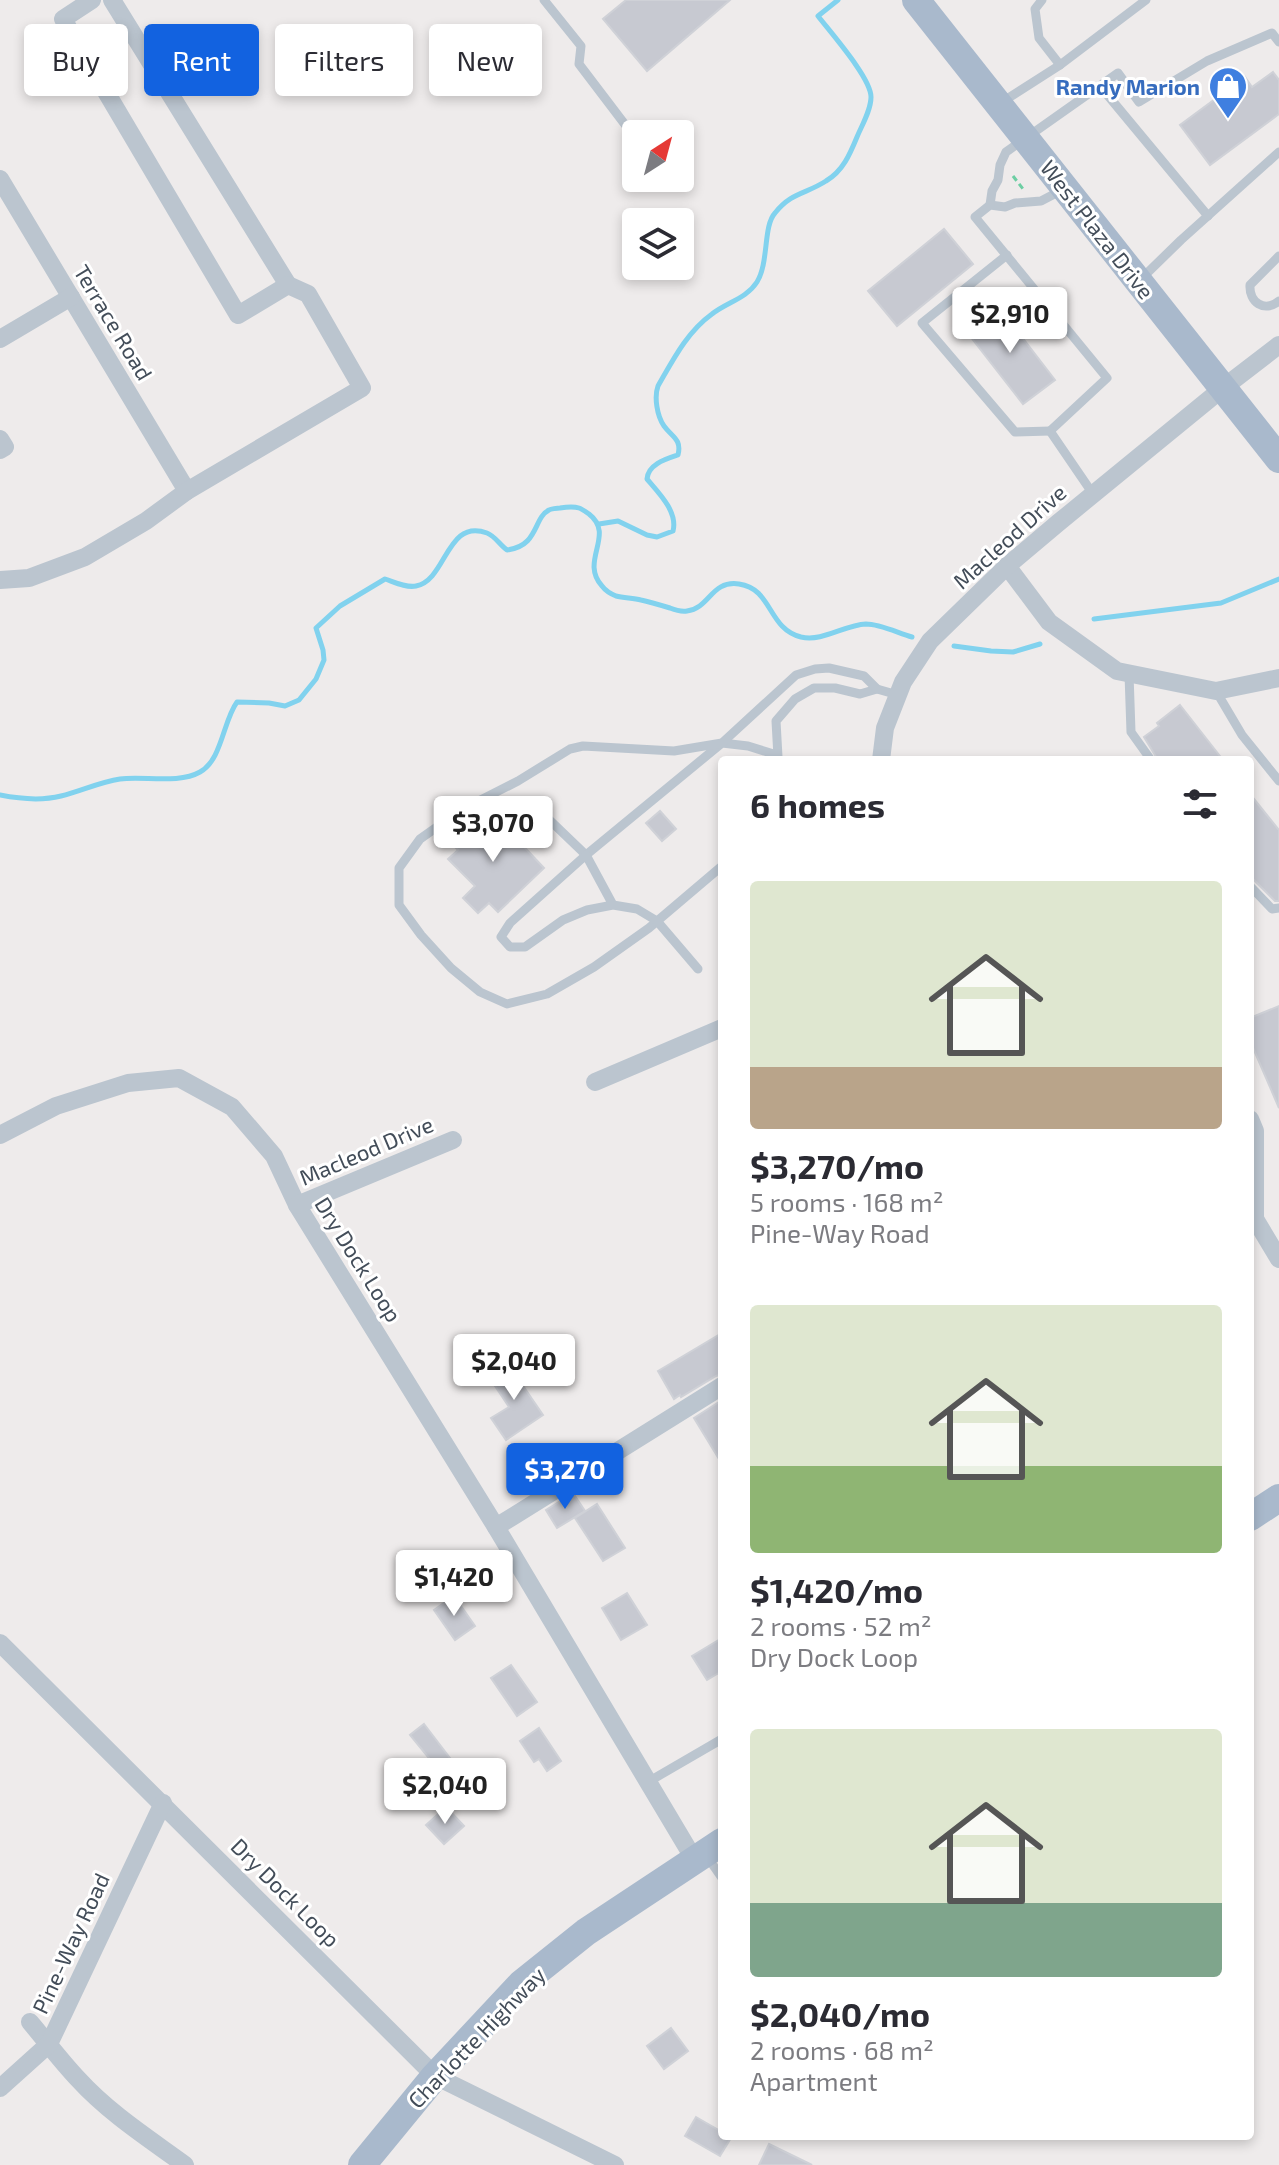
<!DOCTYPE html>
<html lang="en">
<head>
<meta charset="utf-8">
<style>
  :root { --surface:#fff; --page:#f7f7f7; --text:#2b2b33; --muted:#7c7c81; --accent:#1262e0 }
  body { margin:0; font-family:"Exo 2",sans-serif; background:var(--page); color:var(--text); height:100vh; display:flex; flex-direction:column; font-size:30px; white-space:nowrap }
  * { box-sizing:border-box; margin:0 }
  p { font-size:26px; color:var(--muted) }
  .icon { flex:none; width:44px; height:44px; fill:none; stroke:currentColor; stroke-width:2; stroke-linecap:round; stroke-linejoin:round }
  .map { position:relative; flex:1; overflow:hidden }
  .sheet { position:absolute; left:718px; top:756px; width:536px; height:1384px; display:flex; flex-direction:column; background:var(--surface); border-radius:8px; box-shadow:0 4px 12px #0003 }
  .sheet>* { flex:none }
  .top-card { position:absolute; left:24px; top:24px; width:574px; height:72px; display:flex; gap:16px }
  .needle { width:52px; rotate:36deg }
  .controls { position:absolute; left:622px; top:120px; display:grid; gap:16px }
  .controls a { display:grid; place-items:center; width:72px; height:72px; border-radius:8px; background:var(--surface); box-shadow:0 4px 12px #0003; font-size:40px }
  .price { position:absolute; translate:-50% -68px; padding:0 18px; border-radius:8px; background:#fff; color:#222; font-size:26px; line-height:52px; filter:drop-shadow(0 2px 4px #0008) }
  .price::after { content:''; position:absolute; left:50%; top:48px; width:24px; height:18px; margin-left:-12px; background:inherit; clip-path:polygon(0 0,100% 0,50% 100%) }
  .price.on { background:var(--accent); color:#fff }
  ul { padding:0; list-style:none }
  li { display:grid; align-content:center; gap:16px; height:424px; padding:0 32px }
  li span { display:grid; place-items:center; height:248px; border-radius:8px; color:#555 }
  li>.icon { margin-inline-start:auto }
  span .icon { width:144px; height:144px; fill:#fffc; stroke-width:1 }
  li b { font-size:34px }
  h2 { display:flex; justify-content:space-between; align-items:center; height:96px; padding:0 32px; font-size:34px }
  .pill { padding:0 28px; border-radius:8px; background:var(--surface); box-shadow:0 4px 12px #0003; font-size:28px; line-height:72px }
  .pill.on { background:var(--accent); color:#fff }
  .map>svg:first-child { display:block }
</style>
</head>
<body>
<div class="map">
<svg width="1279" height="2165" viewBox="0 0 1279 2165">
  <rect width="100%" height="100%" fill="#eeebeb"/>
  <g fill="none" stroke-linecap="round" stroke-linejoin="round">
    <g stroke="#81d2ee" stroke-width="5">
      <path d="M 599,524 L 618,521 L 647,535 L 657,537 L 673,531 C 678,512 659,493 647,479 C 648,464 666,459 678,455 C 682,439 672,437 664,426 C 657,416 654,397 658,386 C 673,360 687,332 712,314 C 727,302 746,299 757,282 C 769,263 763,226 775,213 C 792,192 806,194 826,181 C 843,171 850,154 857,137 C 862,125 871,110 871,97 C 871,78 831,33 818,16 L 838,0"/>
      <polyline points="1094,619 1221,603 1279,579"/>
      <polyline points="954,646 991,651 1013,652 1040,644"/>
      <path d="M 0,795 C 20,799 41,801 61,796 C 81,791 100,782 120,779 C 144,776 179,784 200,772 C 222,760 223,721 237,702 L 269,703 L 285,706 L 299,700 L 316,679 L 324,660 L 323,650 L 316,628 L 340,606 L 385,579 C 394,582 406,588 416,586 C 447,580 446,518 487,533 C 495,536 500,545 507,550 C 539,546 533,518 549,510 C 550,509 558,508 560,508 C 566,507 573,506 579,508 C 582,509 586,512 589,514 C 616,535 579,561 602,586 C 605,590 611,594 616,596 C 624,598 633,598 641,600 C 650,602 660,605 670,608 C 675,610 681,612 687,611 C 710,608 711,580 739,584 C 773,589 767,628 801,637 C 823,642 844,625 866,624 C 880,624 898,633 912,637"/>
    </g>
  </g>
  <g fill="#c7c9d1" stroke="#cfd1d7" stroke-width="2">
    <polygon points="626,0 730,0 647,71 603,19"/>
    <polygon points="1273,72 1279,80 1279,114 1210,165 1180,125 1245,77 1252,87"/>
    <polygon points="944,229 973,264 897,326 868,291"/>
    <polygon points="998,306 1055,380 1023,404 966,331"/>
    <polygon points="1180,705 1198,728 1223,760 1158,760 1144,737 1159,726 1157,723"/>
    <polygon points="1250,794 1279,830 1279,901 1275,901 1250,876"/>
    <polygon points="660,811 676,829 662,841 646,823"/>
    <polygon points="480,815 489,824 496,817 544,868 498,912 489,903 478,913 463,898 475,886 448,859 458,850 451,843"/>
    <polygon points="1279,1006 1279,1108 1250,1041 1250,1018"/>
    <polygon points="722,1333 722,1374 716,1376 681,1397 680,1395 674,1399 658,1371"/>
    <polygon points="514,1360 523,1373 517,1377 543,1415 506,1440 491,1418 509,1407 489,1377"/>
    <polygon points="722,1400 722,1464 694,1418"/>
    <polygon points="573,1493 585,1511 557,1528 546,1510"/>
    <polygon points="597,1504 625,1548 603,1561 575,1518"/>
    <polygon points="627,1593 647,1625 621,1640 602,1608"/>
    <polygon points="454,1596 475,1626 455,1640 434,1610"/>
    <polygon points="722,1638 722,1671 707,1680 692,1656"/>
    <polygon points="511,1665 537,1702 517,1716 491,1678"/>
    <polygon points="424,1724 463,1775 471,1768 479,1780 455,1797 431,1764 433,1763 410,1735"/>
    <polygon points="539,1728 561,1761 547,1771 539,1759 534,1762 520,1741"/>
    <polygon points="446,1807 464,1826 444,1844 426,1825"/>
    <polygon points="671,2028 688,2051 664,2069 647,2046"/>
    <polygon points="696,2117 722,2132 722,2136 731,2138 720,2156 685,2136"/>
    <polygon points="769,2144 812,2165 759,2165"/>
  </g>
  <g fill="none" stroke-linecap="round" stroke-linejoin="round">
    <polyline stroke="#6dcea3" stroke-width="3" stroke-dasharray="6 4" stroke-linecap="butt" points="1013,176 1023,189"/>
    <g stroke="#bbc5cf" stroke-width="9">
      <polyline points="544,0 581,46 579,64 636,139"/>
      <polyline points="1042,0 1035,9 1039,38 1060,65"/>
      <polyline points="1100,86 1208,216"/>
      <polyline points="1002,102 1060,65 1146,0"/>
      <polyline points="1062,190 1041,201 1015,203 1005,207 990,205 975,217 1107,378 1050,431 1093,494"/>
      <polyline points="990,205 992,191 998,180 1000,165 1006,152 1118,73 1139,102 1207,61 1272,33 1279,42"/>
      <polyline points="1007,255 922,323 1015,432 1050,431"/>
      <path d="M 1279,256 L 1250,285 C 1249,302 1264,313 1279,301"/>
      <polyline points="1140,280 1181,240 1279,152"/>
      <polyline points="1129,674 1131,732 1151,760"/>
      <polyline points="1216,691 1242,735 1279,781"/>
      <polyline points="778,757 776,721 795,699 814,688 835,688 860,694 877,689"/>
      <polyline points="537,808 586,855 722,743 748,746 777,755"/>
      <polyline points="722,866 649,928 594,967 547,994 507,1004 480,992 451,968 421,935 399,905 399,868 420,839 461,810 518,781 570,749 583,746 674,751 722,743 796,675 815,669 829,668 864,676 877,689 898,695"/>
      <polyline points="1250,886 1272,909 1279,908"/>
      <polyline points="613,905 586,855 510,923 501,937 510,947 525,947 563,920 587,910 613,905 637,909 657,921 698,969"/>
      <polyline points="648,1782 722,1739"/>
      <polyline points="708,1858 722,1878"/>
    </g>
    <g stroke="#bbc5cf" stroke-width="18">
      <polyline points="112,0 288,285"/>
      <polyline points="0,179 187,491"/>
      <polyline points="0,339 71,297"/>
      <polyline points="0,439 5,447 0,450"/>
      <polyline points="1007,566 1049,622 1117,671 1216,691 1279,678"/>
      <polyline points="0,580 29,578 85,557 146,521 187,491 362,388 308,294 288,285 238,315 63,19 92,0"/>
      <polyline points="881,760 885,728 903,682 930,641 1007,566 1058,523 1223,388 1279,345"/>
      <polyline points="595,1082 722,1028"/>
      <polyline points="1250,1119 1255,1131 1255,1219 1279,1259"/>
      <polyline points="0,1135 56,1106 128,1083 179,1078 232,1107 274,1156 297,1205 496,1527 694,1859"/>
      <polyline points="297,1205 453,1140"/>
      <polyline points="496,1527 722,1386"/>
      <polyline points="0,1643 435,2076 615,2165"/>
      <path d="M 30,2022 C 46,2041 61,2061 78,2079 C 109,2113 148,2138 185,2165"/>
      <polyline points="0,2088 49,2044 163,1803"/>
    </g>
    <g stroke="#a9b9cc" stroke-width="28">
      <polyline points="916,0 1279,459"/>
      <polyline points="1250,1517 1279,1498"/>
      <polyline points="362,2165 435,2076 521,1984 586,1932 722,1842"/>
    </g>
  </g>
  <defs>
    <symbol id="shop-pin" viewBox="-11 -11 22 30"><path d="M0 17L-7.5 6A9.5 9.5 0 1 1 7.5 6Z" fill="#3f7fe0" stroke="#fff"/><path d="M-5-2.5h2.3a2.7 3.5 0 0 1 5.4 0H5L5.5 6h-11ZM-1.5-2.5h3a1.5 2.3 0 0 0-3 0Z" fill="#fff"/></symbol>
  </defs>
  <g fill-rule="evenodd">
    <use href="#shop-pin" x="1206" y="64" width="44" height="60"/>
  </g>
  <g text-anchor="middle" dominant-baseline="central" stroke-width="6" stroke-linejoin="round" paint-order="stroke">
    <g font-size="22" font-weight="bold" fill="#366cbe" stroke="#fff" text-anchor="end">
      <text x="1200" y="86">Randy Marion</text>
    </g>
    <g font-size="22" fill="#434d59" stroke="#fff">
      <text transform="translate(1098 229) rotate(52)">West Plaza Drive</text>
      <text transform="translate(114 322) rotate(59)">Terrace Road</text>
      <text transform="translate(1009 536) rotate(-42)">Macleod Drive</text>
      <text transform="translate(366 1150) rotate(-23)">Macleod Drive</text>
      <text transform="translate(359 1259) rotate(58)">Dry Dock Loop</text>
      <text transform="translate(286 1892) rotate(45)">Dry Dock Loop</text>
      <text transform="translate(70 1943) rotate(-65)">Pine-Way Road</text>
      <text transform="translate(476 2037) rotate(-46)">Charlotte Highway</text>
    </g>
  </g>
</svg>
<div class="controls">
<a><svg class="needle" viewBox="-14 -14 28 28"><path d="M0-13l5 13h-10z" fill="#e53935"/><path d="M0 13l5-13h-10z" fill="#7c7c81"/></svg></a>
<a><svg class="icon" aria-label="layers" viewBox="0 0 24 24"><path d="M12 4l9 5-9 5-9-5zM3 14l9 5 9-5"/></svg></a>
</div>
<b class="price" style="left:1010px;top:355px">$2,910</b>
<b class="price" style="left:493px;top:864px">$3,070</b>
<b class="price" style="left:514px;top:1402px">$2,040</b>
<b class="price on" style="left:565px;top:1511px">$3,270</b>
<b class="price" style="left:454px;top:1618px">$1,420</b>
<b class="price" style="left:445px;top:1826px">$2,040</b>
<div class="top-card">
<a class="pill">Buy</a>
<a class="pill on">Rent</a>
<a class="pill">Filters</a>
<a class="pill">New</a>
</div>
<section class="sheet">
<h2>6 homes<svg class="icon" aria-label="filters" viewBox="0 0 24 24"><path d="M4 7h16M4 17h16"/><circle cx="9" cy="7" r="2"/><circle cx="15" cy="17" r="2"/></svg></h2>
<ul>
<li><span style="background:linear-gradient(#dfe7d0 75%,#b9a48a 0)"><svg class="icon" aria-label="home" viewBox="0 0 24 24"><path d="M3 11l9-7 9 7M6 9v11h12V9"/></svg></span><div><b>$3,270/mo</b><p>5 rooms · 168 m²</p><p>Pine-Way Road</p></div></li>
<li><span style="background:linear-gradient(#dfe7d0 65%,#8fb573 0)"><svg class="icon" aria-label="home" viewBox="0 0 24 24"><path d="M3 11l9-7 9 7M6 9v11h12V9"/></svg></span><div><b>$1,420/mo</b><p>2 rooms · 52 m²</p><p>Dry Dock Loop</p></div></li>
<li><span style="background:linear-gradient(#dfe7d0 70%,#7fa58c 0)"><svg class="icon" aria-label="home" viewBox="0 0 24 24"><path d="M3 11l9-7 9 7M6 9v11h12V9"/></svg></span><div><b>$2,040/mo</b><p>2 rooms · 68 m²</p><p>Apartment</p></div></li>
</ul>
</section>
</div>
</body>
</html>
